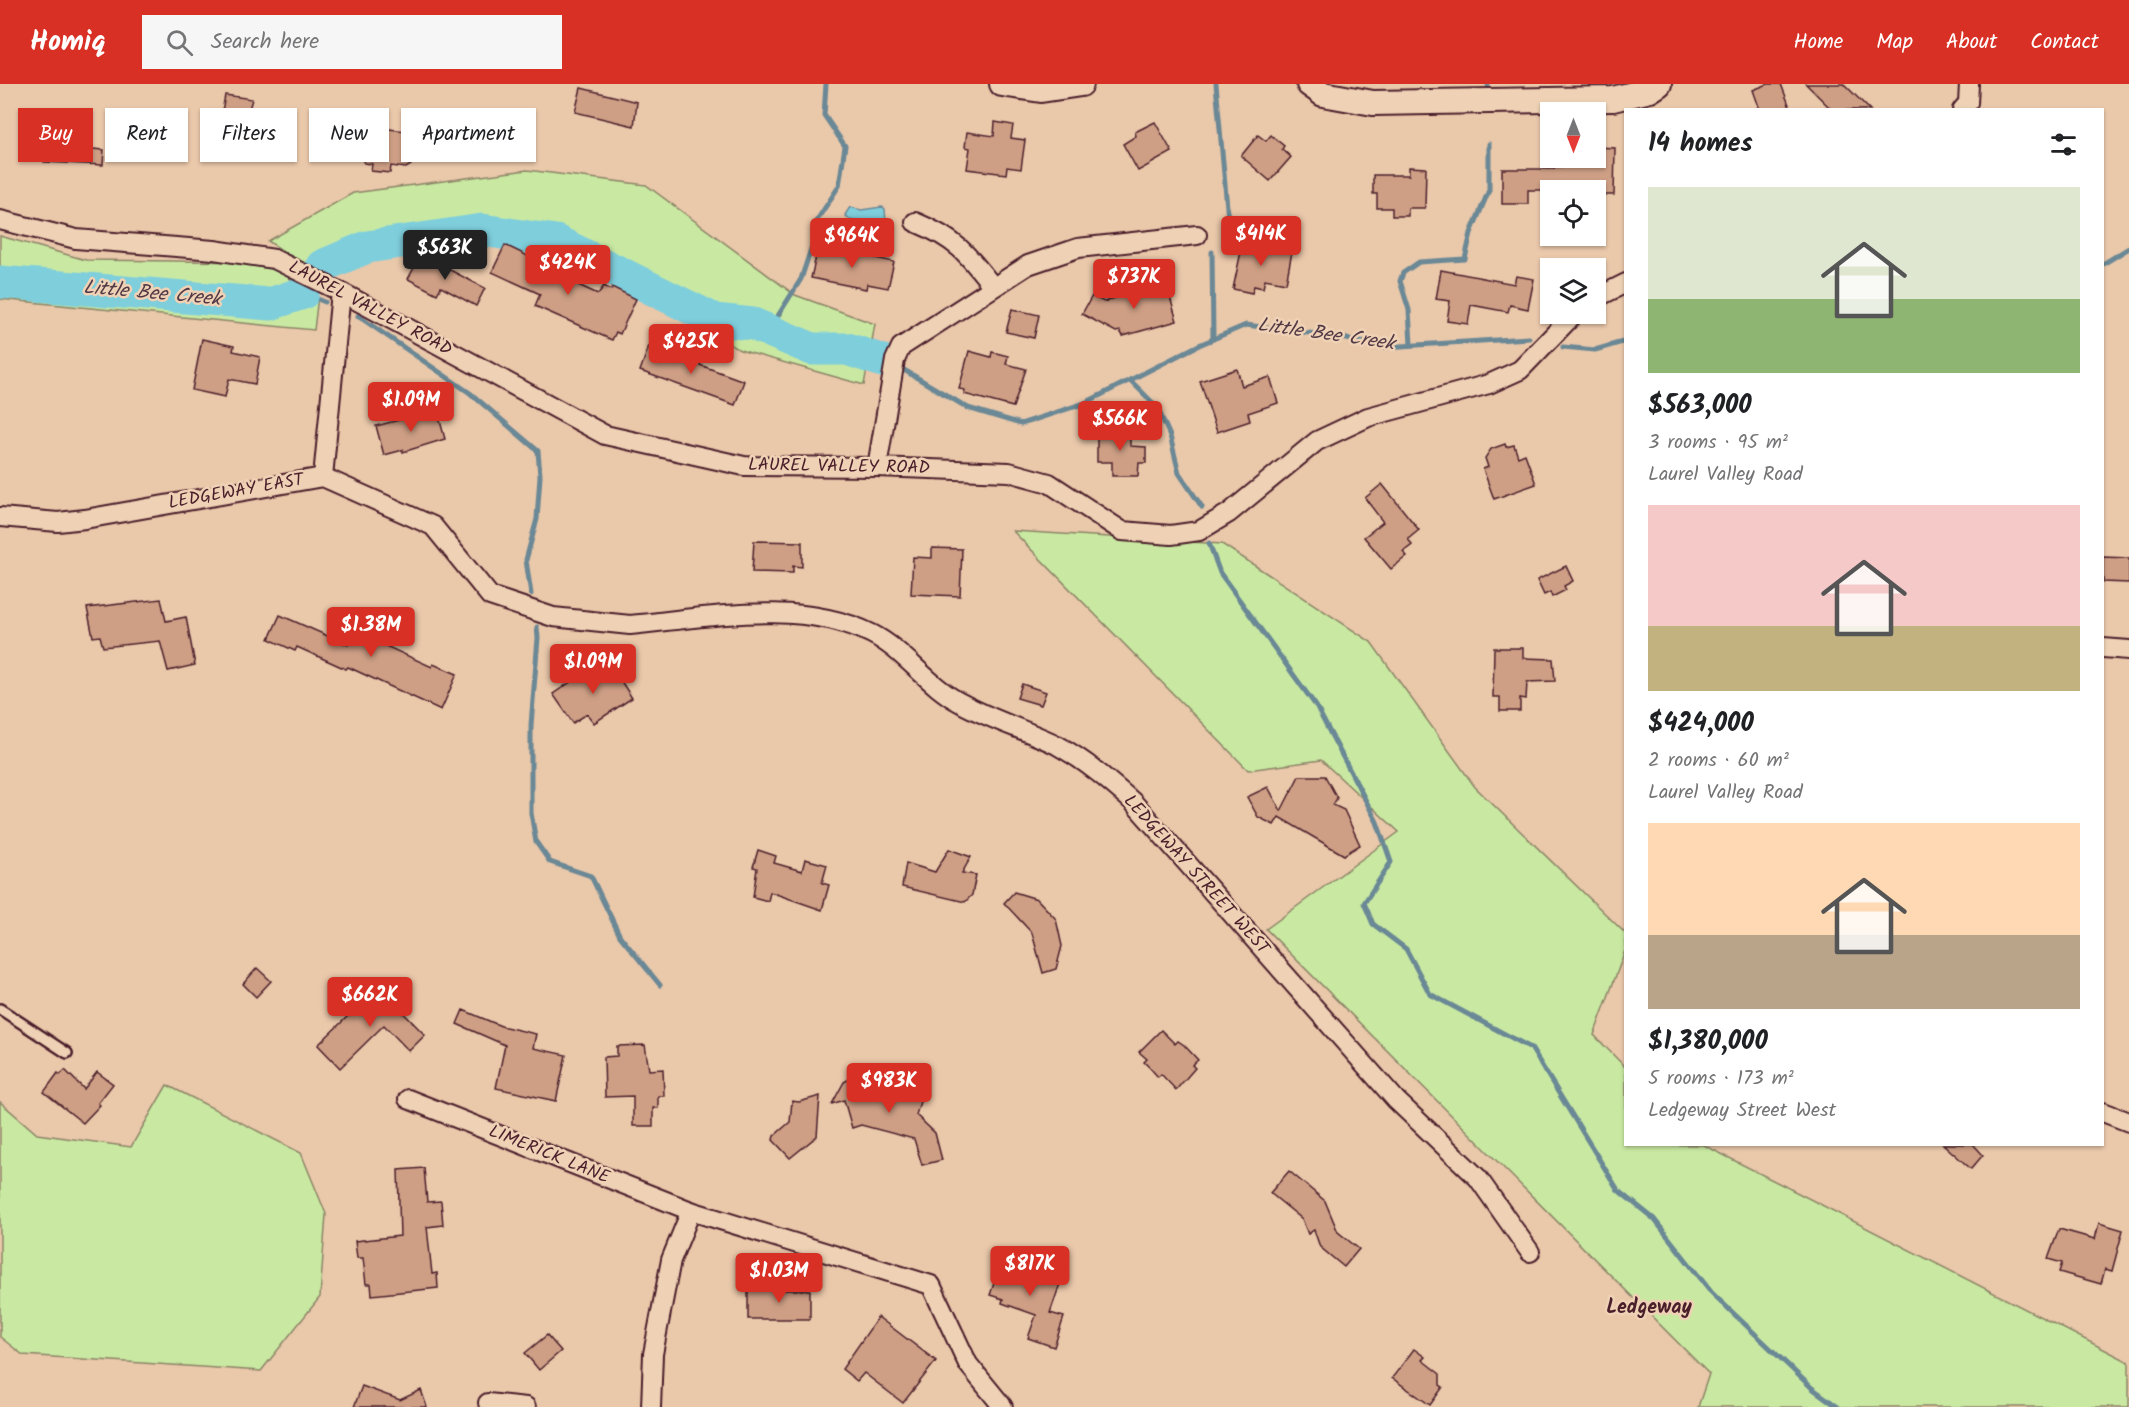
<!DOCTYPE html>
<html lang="en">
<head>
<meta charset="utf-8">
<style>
  :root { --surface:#fff; --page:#f6f6f6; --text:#202124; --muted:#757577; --accent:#d93025 }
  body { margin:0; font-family:Kalam,sans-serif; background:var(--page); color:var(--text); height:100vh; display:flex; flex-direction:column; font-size:22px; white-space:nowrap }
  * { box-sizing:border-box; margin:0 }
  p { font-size:20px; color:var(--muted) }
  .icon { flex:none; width:33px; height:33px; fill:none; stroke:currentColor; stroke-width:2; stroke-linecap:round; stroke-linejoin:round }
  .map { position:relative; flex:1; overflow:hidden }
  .panel { position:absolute; left:1624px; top:24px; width:480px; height:1038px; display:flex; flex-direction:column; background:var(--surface); border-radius:0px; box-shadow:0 2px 4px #0004 }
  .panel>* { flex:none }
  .banner { position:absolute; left:18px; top:24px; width:570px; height:54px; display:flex; gap:12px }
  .needle { width:39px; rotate:180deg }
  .buttons { position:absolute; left:1540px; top:18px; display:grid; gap:12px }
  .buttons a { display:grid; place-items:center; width:66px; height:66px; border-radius:0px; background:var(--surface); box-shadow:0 2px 4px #0004; font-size:30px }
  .price { position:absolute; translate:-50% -51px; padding:0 14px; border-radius:6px; background:var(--accent); color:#fff; font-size:20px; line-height:39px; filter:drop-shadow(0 2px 3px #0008) }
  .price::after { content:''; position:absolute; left:50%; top:36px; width:18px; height:14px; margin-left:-9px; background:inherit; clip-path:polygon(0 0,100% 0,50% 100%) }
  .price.selected { background:#222; color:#fff }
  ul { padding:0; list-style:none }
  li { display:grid; align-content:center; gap:12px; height:318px; padding:0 24px }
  li span { display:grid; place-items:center; height:186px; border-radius:0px; color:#555 }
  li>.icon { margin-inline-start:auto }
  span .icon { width:108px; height:108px; fill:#fffc; stroke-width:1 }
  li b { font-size:26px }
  h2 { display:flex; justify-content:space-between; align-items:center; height:72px; padding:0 24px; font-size:26px }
  .pill { padding:0 21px; border-radius:0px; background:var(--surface); box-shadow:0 2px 4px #0004; font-size:21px; line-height:54px }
  .pill.selected { background:var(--accent); color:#fff }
  header { display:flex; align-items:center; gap:36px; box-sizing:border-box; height:84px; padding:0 30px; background:var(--accent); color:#fff }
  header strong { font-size:28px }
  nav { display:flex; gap:33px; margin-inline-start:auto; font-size:21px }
  .search { width:420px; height:54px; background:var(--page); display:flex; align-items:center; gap:15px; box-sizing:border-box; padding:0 21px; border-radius:0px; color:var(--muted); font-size:22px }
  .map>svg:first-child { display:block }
</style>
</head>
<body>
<header>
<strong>Homiq</strong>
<div class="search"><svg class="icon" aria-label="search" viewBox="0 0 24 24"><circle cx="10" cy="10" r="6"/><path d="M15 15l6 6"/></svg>Search here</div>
<nav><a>Home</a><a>Map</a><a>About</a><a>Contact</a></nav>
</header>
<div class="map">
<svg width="2129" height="1323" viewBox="0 0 2129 1323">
  <rect width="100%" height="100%" fill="#eac8aa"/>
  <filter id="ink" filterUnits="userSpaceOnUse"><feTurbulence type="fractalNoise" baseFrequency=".0167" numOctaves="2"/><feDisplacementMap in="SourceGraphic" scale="12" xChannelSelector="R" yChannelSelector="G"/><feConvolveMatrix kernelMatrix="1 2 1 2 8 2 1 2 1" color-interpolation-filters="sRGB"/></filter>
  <g filter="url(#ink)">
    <g fill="#c9e9a2" stroke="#8a8466" stroke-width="1.5">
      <polygon points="527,86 646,101 795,211 875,240 864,301 740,266 550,161 482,154 331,176 321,192 268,157 353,109"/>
      <polygon points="0,152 86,176 265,178 318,212 314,246 0,215"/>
      <polygon points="1013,447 1222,460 1371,558 1475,703 1626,850 1626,864 1594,951 1626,984 1626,1060 1704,1061 2129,1278 2129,1323 1698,1323 1709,1290 1266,845 1399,748 1321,676 1248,686"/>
      <polygon points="167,1001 301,1069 326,1130 320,1213 261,1287 23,1271 0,1253 0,1018 37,1050 131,1063"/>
    </g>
    <polygon fill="#7fcedc" stroke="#6a8895" stroke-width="1.5" points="850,123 861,126 882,123 885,125 886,139 867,144 860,136 850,136 845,131"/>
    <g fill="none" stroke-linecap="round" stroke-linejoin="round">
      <g stroke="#6a8895" stroke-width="5">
        <polyline points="1216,0 1228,135 1224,145"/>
        <polyline points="1488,0 1488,1"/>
        <polyline points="1212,168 1213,255"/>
        <polyline points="2103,180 2129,164"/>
        <polyline points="303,209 325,218"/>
        <polyline points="358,232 470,309 538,367 540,392 537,435 526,476 531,510"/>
        <polyline points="769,246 801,195 815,153 815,139 839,102 845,62 824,31 826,0"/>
        <polyline points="1411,261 1409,226 1400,197 1403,189 1419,178 1465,175 1471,149 1489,106 1489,60"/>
        <polyline points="1563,263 1595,266 1626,257"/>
        <polyline points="904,286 968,324 1021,340 1085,319 1199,261 1246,241 1333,252 1385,263 1529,254"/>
        <polyline points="1130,296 1157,323 1170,352 1179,389 1202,423"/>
        <polyline points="1209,459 1220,489 1316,622 1377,738 1391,778 1364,819 1373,840 1406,865 1430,910 1531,964 1618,1106 1654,1135 1712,1209 1812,1304 1838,1323"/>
        <polyline points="537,543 538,554 531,641 531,729 536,758 550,778 591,792 620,852 660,901"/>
      </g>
      <g stroke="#7fcedc" stroke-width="33">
        <polyline points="322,182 367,163 482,146 556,157 715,236 753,240 812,265 847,265 883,277"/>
        <polyline points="0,198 270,220 303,209"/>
      </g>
    </g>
    <g fill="#ce9f85" stroke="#4a1f2b" stroke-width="1.5">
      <polygon points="1768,0 1781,0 1791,26 1760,26 1753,6"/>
      <polygon points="1806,0 1844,0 1870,26 1832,26"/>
      <polygon points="581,4 637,18 634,42 575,28"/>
      <polygon points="225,11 252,15 247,32 247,46 228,46 228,38 220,38"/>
      <polygon points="995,38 1013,41 1011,54 1025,56 1021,85 1007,83 1006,90 967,85 970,64 965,63 967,48 994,52"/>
      <polygon points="1155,38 1172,68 1138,87 1123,60 1136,52 1135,48"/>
      <polygon points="349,40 421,49 418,70 414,70 411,81 406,84 391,82 390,89 371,87 372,80 364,79 359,69 345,68"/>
      <polygon points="59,51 75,51 75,61 80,61 80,64 104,66 103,81 44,78 45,58 59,59"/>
      <polygon points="1258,51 1266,57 1271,51 1284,62 1282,65 1291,73 1270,97 1241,72"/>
      <polygon points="1596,63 1615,64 1614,111 1596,111 1596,106 1528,106 1528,120 1502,120 1502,85 1554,85 1554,83 1588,81 1588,74 1596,74"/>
      <polygon points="1409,83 1426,84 1425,124 1408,124 1408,132 1392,132 1392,124 1377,124 1377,110 1373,110 1373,91 1409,91"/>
      <polygon points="1243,158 1292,168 1286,199 1265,195 1263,204 1254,202 1252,209 1233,205"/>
      <polygon points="505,161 532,174 530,179 598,210 604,202 611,206 612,203 636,215 620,250 616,248 612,256 535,222 540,210 492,188"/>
      <polygon points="852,163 872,168 871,173 894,178 888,204 867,200 866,205 811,194 818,164 851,171"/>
      <polygon points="421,171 485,204 476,222 441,203 437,210 408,195"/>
      <polygon points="1441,186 1514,200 1516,192 1534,195 1528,225 1510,221 1508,228 1471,221 1468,240 1447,237 1450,217 1436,215"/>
      <polygon points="1165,196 1177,237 1123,252 1120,247 1116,248 1082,230 1092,212 1104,218"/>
      <polygon points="1012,225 1039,231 1034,254 1006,248"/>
      <polygon points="202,255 234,262 233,267 260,273 255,300 229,295 225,313 192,306"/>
      <polygon points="649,262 701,278 700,281 744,297 735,321 640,287"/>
      <polygon points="969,267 991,273 992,268 1008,272 1006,280 1026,285 1013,323 964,310 965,306 959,305"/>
      <polygon points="1237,285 1242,302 1270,293 1278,319 1248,329 1250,337 1217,348 1200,297"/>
      <polygon points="437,326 445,355 403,368 403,366 384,371 376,342"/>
      <polygon points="1097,346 1130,346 1130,362 1146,363 1146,379 1139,379 1138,392 1112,392 1112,378 1097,378"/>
      <polygon points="1505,360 1506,363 1514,361 1518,373 1525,370 1536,400 1494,415 1483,385 1488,383 1485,374 1491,365"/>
      <polygon points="1382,400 1419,446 1408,455 1412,461 1403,468 1407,472 1391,485 1364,453 1383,438 1365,414"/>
      <polygon points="754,457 802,458 802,483 793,482 793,489 752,488"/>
      <polygon points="932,464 962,465 960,512 911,510 913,473 932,474"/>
      <polygon points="2103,473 2129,474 2129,499 2103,498"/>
      <polygon points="1566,482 1573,497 1564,502 1566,506 1552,513 1550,508 1544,511 1537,496"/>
      <polygon points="161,515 166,537 186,533 195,581 168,587 160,557 103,563 100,552 93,553 87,524"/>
      <polygon points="363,526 389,537 379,559 432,583 433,580 457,590 441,626 348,583 346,585 297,563 295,567 269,555 280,531 348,561"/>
      <polygon points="1494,564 1523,564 1523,574 1553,575 1555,597 1527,598 1526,615 1520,614 1520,627 1500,627 1500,613 1493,613"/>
      <polygon points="610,580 632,614 594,639 587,630 573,639 553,610 584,589 588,594"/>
      <polygon points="1022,600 1046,608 1041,621 1017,614"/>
      <polygon points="1299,692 1325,692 1337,714 1333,721 1344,726 1360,761 1344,771 1279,733 1274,741 1258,733 1247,713 1268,703 1281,727"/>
      <polygon points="949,765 971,773 962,789 976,791 972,811 965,818 902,803 906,779 935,788"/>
      <polygon points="758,766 776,772 774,779 802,787 805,775 827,781 822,799 829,801 822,826 770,808 768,817 753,813 757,784 753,783"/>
      <polygon points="1014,808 1037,815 1056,835 1062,862 1056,885 1043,889 1032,849 1004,819"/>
      <polygon points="257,884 271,897 256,913 243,900"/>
      <polygon points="378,903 425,951 409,967 384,941 340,984 318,961"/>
      <polygon points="463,926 501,942 536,950 533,964 566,971 556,1017 496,1004 505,961 457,940"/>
      <polygon points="1161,946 1175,960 1178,957 1184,961 1198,976 1192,981 1195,984 1176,1006 1161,990 1158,993 1151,985 1144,978 1147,975 1139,968"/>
      <polygon points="645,961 649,986 663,985 664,1012 658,1012 658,1024 653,1024 653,1042 633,1042 633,1012 605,1013 604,973 617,972 617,962"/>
      <polygon points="65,986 84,1005 97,988 113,1000 98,1019 100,1021 83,1039 44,1008 58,989 60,991"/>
      <polygon points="851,994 861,994 922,1011 916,1031 935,1049 942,1076 922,1081 914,1055 861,1041 852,1044 844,1016 832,1020 844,998"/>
      <polygon points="820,1012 817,1052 790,1074 773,1056 774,1052 790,1038 792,1017 799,1018"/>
      <polygon points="1943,1060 1973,1060 1983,1071 1971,1085"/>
      <polygon points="424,1084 427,1118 441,1117 443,1141 427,1143 432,1190 437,1189 438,1204 372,1211 371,1200 366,1200 363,1174 357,1174 355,1157 400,1152 398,1086"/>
      <polygon points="1289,1087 1325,1117 1338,1148 1359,1165 1344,1183 1320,1163 1314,1146 1308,1150 1302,1135 1270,1109"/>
      <polygon points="2099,1139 2123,1146 2112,1187 2105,1185 2101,1200 2059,1188 2062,1179 2048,1175 2059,1145 2095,1155"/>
      <polygon points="1003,1173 1046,1188 1044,1191 1061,1197 1050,1229 1064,1233 1054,1263 1028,1254 1036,1231 1002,1219 1003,1215 990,1211"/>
      <rect x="748" y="1206" width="62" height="29"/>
      <polygon points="878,1233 936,1277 903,1319 864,1289 857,1297 842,1285"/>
      <polygon points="547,1251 561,1267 539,1286 525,1269"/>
      <polygon points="1414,1265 1425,1273 1422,1276 1440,1290 1440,1301 1443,1303 1430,1321 1392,1294"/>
      <polygon points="362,1302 400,1316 421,1306 427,1323 354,1323"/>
    </g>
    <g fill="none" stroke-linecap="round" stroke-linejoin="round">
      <defs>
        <polyline id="lane" points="0,925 67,969"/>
        <g id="street">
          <polyline points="1962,26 1968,19 1969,0"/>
          <polyline points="0,136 76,155 214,166 274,175 341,208 605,351 744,382 877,383 1009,388 1049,399 1122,447 1171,451 1199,447 1229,429 1317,357 1368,333 1489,300 1520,286 1574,230"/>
          <path d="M 915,138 C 956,155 967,169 993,203"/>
          <polyline points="1596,214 1626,199"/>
          <polyline points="877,383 895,276 901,263 1028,181 1078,164 1197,151"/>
          <path d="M 323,393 L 433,442 L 490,512 L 553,533 L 630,541 C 706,534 801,514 872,550 C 905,567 928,602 961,619 C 992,636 1026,646 1057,661 C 1086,677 1109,697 1133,718 L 1396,1016 L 1478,1094 L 1530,1168"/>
          <polyline points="323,393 341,208"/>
          <polyline points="0,433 58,438 85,435 323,393"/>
          <polyline points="2103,564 2129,566"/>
          <polyline points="408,1015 691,1127 931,1201 968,1280 1003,1323"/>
          <polyline points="2103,1028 2129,1038"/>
          <polyline points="488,1319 526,1323"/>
          <polyline points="651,1323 653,1270 671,1176 691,1127"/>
        </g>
        <g id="secondary">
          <polyline points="1002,0 1041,6 1081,0"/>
          <polyline points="1309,0 1323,10 1373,19 1613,15 1650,6 1659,0"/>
        </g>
      </defs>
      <use href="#lane" stroke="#4a1f2b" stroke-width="14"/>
      <use href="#street" stroke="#4a1f2b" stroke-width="22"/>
      <use href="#secondary" stroke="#4a1f2b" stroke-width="28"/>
      <use href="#lane" stroke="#efd2b5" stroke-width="9"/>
      <use href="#street" stroke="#efd2b5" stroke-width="18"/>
      <use href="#secondary" stroke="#efd2b5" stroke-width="24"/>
    </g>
  </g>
  <g text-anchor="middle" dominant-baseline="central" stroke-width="5" stroke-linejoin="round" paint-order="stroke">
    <g font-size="18" fill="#4a1f2b" stroke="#efd2b5">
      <text transform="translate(370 225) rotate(28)">LAUREL VALLEY ROAD</text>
      <text transform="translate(839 383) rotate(1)">LAUREL VALLEY ROAD</text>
      <text transform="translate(236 408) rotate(-10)">LEDGEWAY EAST</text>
      <text transform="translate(1196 791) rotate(48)">LEDGEWAY STREET WEST</text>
      <text transform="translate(549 1071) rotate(22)">LIMERICK LANE</text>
    </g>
    <g font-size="20" font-style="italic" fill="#523946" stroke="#efd2b5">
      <text transform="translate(152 210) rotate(5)">Little Bee Creek</text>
      <text transform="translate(1326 251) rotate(8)">Little Bee Creek</text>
    </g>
    <g font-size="20" font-weight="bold" fill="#4a1f2b" stroke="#efd2b5">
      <text x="1649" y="1224">Ledgeway</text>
    </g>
  </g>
</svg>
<div class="buttons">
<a><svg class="needle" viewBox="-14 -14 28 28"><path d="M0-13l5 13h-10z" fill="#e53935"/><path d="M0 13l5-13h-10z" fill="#757577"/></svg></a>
<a><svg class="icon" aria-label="locate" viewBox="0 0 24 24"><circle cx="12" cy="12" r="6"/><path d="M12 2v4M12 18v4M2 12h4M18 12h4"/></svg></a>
<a><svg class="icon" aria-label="layers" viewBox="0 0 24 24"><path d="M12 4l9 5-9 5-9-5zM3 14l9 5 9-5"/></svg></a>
</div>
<b class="price" style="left:1261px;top:183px">$414K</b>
<b class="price" style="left:852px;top:185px">$964K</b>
<b class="price selected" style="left:445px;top:197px">$563K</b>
<b class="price" style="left:568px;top:212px">$424K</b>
<b class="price" style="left:1134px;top:226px">$737K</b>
<b class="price" style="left:691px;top:291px">$425K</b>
<b class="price" style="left:411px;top:349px">$1.09M</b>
<b class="price" style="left:1120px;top:368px">$566K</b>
<b class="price" style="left:371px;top:574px">$1.38M</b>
<b class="price" style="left:593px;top:611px">$1.09M</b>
<b class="price" style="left:370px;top:944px">$662K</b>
<b class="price" style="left:889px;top:1030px">$983K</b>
<b class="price" style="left:1030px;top:1213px">$817K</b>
<b class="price" style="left:779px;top:1220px">$1.03M</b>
<div class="banner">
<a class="pill selected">Buy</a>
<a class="pill">Rent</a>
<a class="pill">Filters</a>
<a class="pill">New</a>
<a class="pill">Apartment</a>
</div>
<section class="panel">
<h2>14 homes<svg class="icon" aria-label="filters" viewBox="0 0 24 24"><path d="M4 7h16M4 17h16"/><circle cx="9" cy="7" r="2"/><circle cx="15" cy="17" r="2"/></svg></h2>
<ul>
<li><span style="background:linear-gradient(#dfe7d0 60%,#8fb573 0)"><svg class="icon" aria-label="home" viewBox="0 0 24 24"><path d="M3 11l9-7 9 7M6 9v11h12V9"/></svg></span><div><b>$563,000</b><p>3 rooms · 95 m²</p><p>Laurel Valley Road</p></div></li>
<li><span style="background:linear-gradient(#f6c9c9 65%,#c2b280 0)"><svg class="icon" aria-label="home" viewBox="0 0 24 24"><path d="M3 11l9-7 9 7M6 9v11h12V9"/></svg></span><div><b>$424,000</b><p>2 rooms · 60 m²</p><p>Laurel Valley Road</p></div></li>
<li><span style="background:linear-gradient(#ffd9b3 60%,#b9a48a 0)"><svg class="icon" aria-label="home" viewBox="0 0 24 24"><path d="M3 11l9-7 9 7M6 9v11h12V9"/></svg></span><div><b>$1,380,000</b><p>5 rooms · 173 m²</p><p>Ledgeway Street West</p></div></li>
</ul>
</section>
</div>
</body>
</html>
